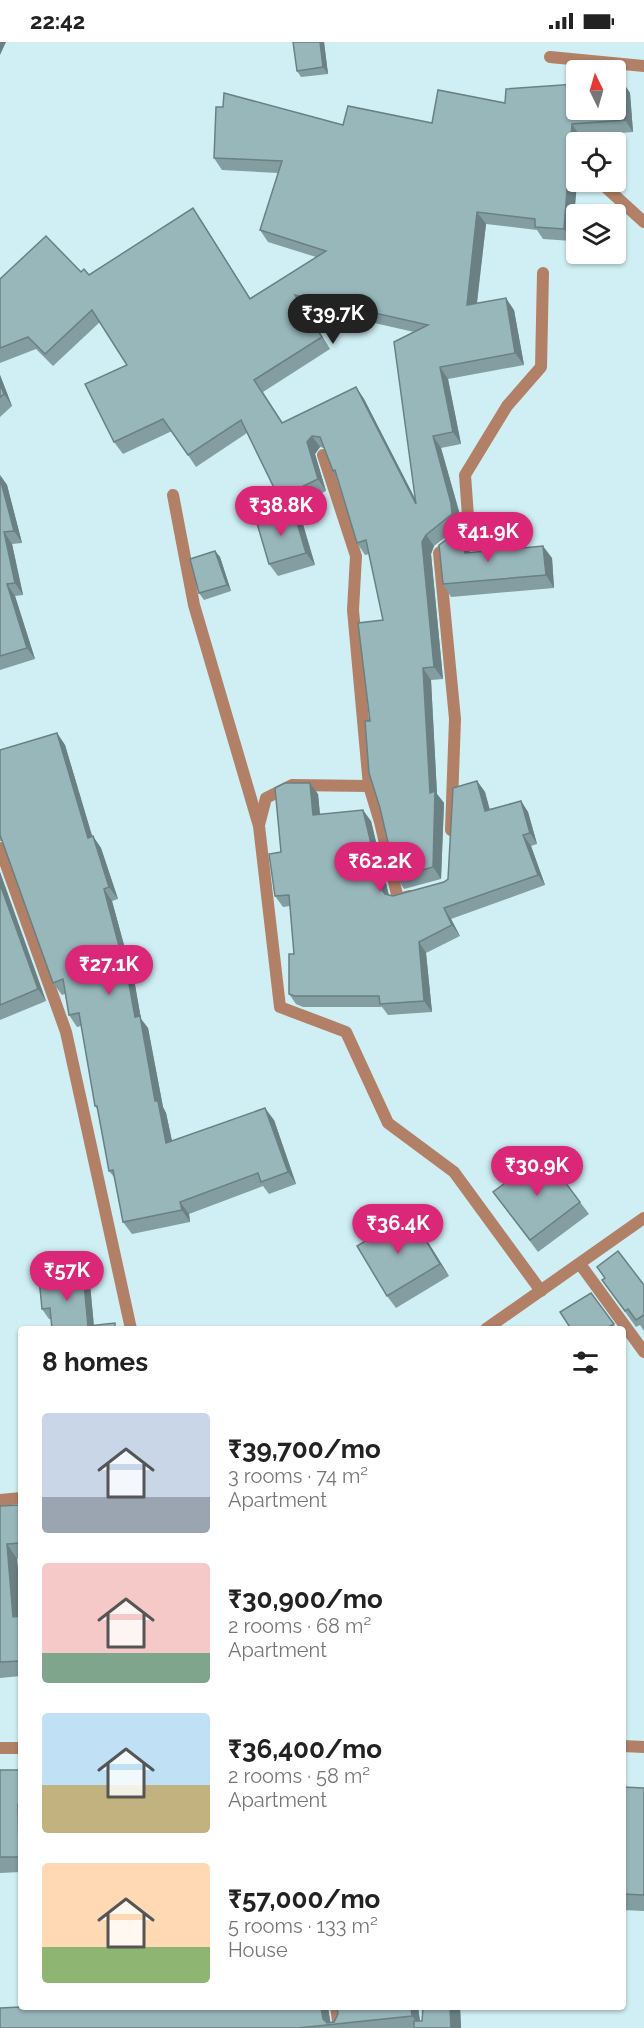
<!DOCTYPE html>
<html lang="en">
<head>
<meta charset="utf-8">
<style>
  :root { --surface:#fff; --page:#f6f6f6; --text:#222; --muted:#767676; --accent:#db2777 }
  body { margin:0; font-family:Raleway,sans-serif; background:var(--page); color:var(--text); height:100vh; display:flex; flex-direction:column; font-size:22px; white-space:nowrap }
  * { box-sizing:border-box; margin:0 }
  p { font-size:20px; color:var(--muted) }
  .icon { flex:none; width:33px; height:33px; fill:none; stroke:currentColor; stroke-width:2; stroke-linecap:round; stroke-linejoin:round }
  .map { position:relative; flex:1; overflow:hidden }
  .sheet { position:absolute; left:18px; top:1284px; width:608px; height:684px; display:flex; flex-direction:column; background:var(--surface); border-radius:6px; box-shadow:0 2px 4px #0004 }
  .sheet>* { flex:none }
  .needle { width:39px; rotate:355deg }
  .buttons { position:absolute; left:566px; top:18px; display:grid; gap:12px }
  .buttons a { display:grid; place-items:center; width:60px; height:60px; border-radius:6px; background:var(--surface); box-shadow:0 2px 4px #0004; font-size:30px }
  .price { position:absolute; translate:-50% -51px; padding:0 14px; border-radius:21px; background:var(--accent); color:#fff; font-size:20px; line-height:39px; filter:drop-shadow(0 2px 3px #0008) }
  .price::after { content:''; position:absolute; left:50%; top:36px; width:18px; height:14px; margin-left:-9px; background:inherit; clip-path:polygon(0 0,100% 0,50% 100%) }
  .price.on { background:#222; color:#fff }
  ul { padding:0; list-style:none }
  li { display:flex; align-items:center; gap:18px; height:150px; padding:0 24px }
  li span { display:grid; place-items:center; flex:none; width:168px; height:120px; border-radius:6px; color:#555 }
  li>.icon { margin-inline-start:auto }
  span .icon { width:72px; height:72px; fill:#fffc; stroke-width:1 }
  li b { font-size:26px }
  h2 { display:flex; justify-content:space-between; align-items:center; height:72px; padding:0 24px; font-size:26px }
  .status { display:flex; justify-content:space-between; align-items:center; height:42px; padding:0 30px; background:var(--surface); direction:ltr }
  .status svg { height:16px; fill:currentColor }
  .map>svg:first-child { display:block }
</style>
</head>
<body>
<div class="status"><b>22:42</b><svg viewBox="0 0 49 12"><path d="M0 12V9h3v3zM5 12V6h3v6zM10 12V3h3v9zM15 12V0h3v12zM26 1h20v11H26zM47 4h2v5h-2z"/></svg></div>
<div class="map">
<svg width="644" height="1986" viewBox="0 0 644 1986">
  <rect width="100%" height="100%" fill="#cfeff4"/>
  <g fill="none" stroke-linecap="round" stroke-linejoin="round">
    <g stroke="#b18066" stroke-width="12">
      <polyline points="550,15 644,24"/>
      <polyline points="600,140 644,180"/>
      <polyline points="323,413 356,514 353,568 369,744 380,780 398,857 410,854"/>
      <polyline points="173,453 194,563 259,784 280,965 346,990 388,1081 454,1130 541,1249"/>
      <polyline points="259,783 266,756 292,743 369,744"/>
      <polyline points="451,788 455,677 439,511 469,488 465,433 507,364 541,325 543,231"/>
      <polyline points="0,806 66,990 131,1287"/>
      <polyline points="580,1222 644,1310"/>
      <polyline points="486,1287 644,1176"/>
      <polyline points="0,1458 21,1456"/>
      <polyline points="622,1704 644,1705"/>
      <polyline points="0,1706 21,1706"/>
      <polyline points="336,1965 339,1986"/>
    </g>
  </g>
  <g fill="#839da1" fill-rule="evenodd">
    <polygon points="324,0 328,32 301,35 297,29"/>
    <path d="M 622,39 L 630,51 L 633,90 L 580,94 L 580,100 L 576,100 L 577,140 L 572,199 L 543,197 L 537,188 L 486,182 L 477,262 L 514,268 L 524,323 L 448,337 L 461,402 L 441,406 L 460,473 L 460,484 L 434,504 L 431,512 L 443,637 L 431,638 L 437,752 L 444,761 L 441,837 L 404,847 L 396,835 L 370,679 L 383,578 L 369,512 L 365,513 L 357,501 L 338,437 L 333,429 L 324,406 L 320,405 L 315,412 L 326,449 L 287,468 L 279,456 L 247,391 L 196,425 L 172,389 L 123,412 L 114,400 L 127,323 L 100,280 L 53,324 L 36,307 L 0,321 L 0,237 L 81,230 L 89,233 L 201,178 L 250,256 L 316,215 L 268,200 L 260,188 L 278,131 L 222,128 L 214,116 L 343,83 L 432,81 L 505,61 ZM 304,265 L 414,290 L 415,457 L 364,357 L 356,345 L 283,381 L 263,350 L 330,307 Z"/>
    <polygon points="0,333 12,364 0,375"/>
    <polygon points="0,433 7,443 22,501 12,502 23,553 15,554 35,617 0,628"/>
    <polygon points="302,479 315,523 278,534 269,522"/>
    <polygon points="459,488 467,500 470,510 552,516 554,546 451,555 443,542"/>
    <polygon points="215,509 220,515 231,549 204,558 199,551"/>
    <polygon points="57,691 65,703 92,794 101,806 118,857 112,859 127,914 131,920 141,977 148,986 163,1065 166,1071 172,1099 274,1078 296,1142 269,1152 263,1144 189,1172 190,1180 132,1192 123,1180 114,1135 109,1129 98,1068 95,1064 81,984 77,985 69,973 65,952 62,953 53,941 2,799 0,799 0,708"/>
    <polygon points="477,739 485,750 489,767 521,759 528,770 537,802 531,804 545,843 451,877 460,894 426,911 432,970 388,973 382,965 303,965 296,962 289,952 294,912 290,864 283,865 275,854 281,810 318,752 320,772 371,779 389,853 393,854 444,840 448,837"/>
    <polygon points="0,830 46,959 0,978"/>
    <polygon points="493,1150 580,1160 589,1172 538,1210"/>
    <polygon points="418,1184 449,1234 396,1266 387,1254"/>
    <polygon points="602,1238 644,1243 644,1289 640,1283 636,1285"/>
    <polygon points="90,1242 94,1283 119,1287 49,1277 42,1267"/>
    <polygon points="591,1251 617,1287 571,1287"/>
    <polygon points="21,1463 21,1516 17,1517 21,1567 21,1634 0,1636 0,1464"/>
    <polygon points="0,1728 21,1728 21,1830 0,1831"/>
    <polygon points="622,1745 644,1746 644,1869 622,1868"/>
    <polygon points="21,1965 328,1965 330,1980 334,1980 338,1972 337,1965 418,1965 420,1979 422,1979 423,1965 460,1965 461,1986 0,1986"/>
  </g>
  <g fill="#6a8083">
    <polygon points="0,0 6,0 0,13"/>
    <polygon points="320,0 324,0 328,32 323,25"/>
    <polygon points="622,39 630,51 633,90 625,78"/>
    <polygon points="572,82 580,94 580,100 576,100 577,140 572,199 564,187"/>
    <polygon points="193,166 201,178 258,269 250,257"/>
    <polygon points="477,170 486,182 475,275 467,263"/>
    <polygon points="295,253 304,265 330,307 322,295"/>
    <polygon points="506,256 514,268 524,323 515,311"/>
    <polygon points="440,325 448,337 461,402 453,390"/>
    <polygon points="0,333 12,364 4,352 0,342"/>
    <polygon points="356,345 364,357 424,474 416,462"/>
    <polygon points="312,394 320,405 315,412 326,449 318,437 307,400"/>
    <polygon points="433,394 441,406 460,473 460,484 452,472"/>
    <polygon points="0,433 7,443 22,501 14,489"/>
    <polygon points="293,467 302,479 315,523 306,511"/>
    <polygon points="459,488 467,500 473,523 465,511"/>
    <polygon points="4,490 12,502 23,553 15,541"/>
    <polygon points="426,493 434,504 431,512 443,637 434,625 422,500"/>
    <polygon points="543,504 552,516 554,546 546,533"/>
    <polygon points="215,509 220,515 231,549 227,543"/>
    <polygon points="7,542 15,554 35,617 27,606"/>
    <polygon points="423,626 431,638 437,752 444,761 441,837 433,825"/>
    <polygon points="57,691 65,703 96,807 88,796"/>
    <polygon points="477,739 485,750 493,779 485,769"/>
    <polygon points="310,741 318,752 321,784 313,773"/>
    <polygon points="521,759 528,770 537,802 530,791"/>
    <polygon points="363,768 371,779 390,859 382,848"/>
    <polygon points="523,793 531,804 545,843 538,833"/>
    <polygon points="93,794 101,806 118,857 109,845"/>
    <polygon points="0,830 46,959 38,947 0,842"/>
    <polygon points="104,847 112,859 127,914 131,920 141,977 148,986 163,1065 166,1071 175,1113 166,1101 135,975 120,908"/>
    <polygon points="444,866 451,877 460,894 452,883"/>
    <polygon points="419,900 426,911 432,970 424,959"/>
    <polygon points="265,1066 274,1078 296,1142 288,1130"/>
    <polygon points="180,1160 189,1172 190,1180 182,1168"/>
    <polygon points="410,1172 418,1184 449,1234 440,1222"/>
    <polygon points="83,1231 90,1242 94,1287 88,1284"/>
    <polygon points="7,1502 17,1517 21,1567 21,1587 13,1575"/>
    <polygon points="18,1762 21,1766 21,1818 19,1815"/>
    <polygon points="321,1965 328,1965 331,1983 323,1977"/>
    <polygon points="411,1965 418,1965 421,1986 412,1974"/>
    <polygon points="450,1965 460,1965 461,1986 451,1986"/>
  </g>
  <g fill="#98b7bb" stroke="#6a8083" stroke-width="1.5" fill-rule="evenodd">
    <polygon points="293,0 320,0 323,25 297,29"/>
    <path d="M 622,39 L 625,78 L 572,82 L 564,187 L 535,185 L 535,177 L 477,170 L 467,263 L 506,256 L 515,311 L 440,325 L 453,390 L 433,394 L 451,461 L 452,472 L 426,493 L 422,500 L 434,625 L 423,626 L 430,751 L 435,749 L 433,825 L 396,835 L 380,766 L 369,731 L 365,679 L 370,679 L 358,581 L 383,578 L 366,498 L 357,501 L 335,428 L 333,429 L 320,395 L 312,394 L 307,400 L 318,437 L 279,456 L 241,378 L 188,413 L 163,377 L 114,400 L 85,342 L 127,323 L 92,268 L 45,312 L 28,295 L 0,306 L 0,237 L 46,194 L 81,230 L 84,227 L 89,233 L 193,166 L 250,257 L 326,209 L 260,188 L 282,119 L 214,116 L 216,65 L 223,65 L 224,51 L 343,83 L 348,64 L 432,81 L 438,48 L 505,61 L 506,47 L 576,42 L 576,68 L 615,68 L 615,40 ZM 295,253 L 428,283 L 394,300 L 416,462 L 356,345 L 282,381 L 254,338 L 322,295 Z"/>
    <polygon points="0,342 4,352 0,355"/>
    <polygon points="0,436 14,489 4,490 15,541 7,542 27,606 0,614"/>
    <polygon points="293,467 306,511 269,522 256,478"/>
    <polygon points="459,488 465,511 543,504 546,533 443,542 439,503"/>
    <polygon points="215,509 227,543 199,551 190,517"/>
    <polygon points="57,691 88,796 93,794 109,845 104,847 120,908 123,908 135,975 140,974 155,1059 158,1059 166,1101 265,1066 288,1130 261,1140 258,1131 180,1160 182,1168 123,1180 113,1128 109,1129 97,1064 95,1064 79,971 69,973 63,937 53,941 0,793 0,708"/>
    <polygon points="477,739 485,769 521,759 530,791 523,793 538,833 444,866 452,883 419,900 424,959 380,962 379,954 295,954 289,952 289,912 294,912 289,853 275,854 269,812 281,810 275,746 285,741 310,741 313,773 363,768 382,848 385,852 393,854 444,840 448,837 453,746"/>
    <polygon points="0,842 38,947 0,963"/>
    <polygon points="544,1112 580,1160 530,1198 493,1150"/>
    <polygon points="410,1172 440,1222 387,1254 357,1204"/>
    <polygon points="618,1209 644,1243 644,1273 636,1278 628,1267 625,1269 602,1238 605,1236 597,1225"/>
    <polygon points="83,1231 88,1284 115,1281 115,1287 52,1287 50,1266 42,1267 39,1236"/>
    <polygon points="591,1251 614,1282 605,1287 571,1287 560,1270"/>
    <polygon points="21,1463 21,1501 7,1502 13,1575 21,1574 21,1619 0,1620 0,1464"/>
    <polygon points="0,1728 21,1728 21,1762 18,1762 19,1815 0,1815"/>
    <polygon points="622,1745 644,1746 644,1853 622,1852"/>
    <polygon points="21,1965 321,1965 323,1977 327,1981 334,1980 338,1972 337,1965 411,1965 412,1974 298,1986 0,1986 0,1966"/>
    <polygon points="423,1965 450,1965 451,1986 414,1986 414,1979 422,1979"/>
  </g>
</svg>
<div class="buttons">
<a><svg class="needle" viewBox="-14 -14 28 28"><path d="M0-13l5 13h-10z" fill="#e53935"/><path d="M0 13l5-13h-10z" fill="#767676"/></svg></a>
<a><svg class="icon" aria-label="locate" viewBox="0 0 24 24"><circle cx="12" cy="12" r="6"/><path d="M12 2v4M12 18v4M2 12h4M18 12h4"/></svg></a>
<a><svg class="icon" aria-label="layers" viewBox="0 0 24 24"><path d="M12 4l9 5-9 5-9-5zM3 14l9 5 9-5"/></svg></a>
</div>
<b class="price on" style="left:333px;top:303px">₹39.7K</b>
<b class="price" style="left:281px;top:495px">₹38.8K</b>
<b class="price" style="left:488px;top:521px">₹41.9K</b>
<b class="price" style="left:380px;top:851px">₹62.2K</b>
<b class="price" style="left:109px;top:954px">₹27.1K</b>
<b class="price" style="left:537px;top:1155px">₹30.9K</b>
<b class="price" style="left:398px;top:1213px">₹36.4K</b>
<b class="price" style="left:67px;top:1260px">₹57K</b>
<section class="sheet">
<h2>8 homes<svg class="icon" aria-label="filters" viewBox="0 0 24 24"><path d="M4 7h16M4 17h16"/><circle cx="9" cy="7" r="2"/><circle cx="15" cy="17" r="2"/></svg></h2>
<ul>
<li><span style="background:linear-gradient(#c9d6e8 70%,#9aa5b1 0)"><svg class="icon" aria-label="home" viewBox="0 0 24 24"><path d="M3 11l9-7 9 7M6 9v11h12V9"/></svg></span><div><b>₹39,700/mo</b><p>3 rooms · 74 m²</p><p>Apartment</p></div></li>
<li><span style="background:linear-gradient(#f6c9c9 75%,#7fa58c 0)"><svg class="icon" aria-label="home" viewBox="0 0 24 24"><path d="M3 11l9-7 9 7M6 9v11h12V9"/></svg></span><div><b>₹30,900/mo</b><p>2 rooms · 68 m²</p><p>Apartment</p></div></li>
<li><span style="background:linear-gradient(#bfe0f5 60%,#c2b280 0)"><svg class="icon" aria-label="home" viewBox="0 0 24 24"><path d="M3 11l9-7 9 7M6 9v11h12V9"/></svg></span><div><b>₹36,400/mo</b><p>2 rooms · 58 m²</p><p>Apartment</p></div></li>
<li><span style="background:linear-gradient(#ffd9b3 70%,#8fb573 0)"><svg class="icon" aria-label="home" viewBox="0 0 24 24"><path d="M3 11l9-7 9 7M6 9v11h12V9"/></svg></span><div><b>₹57,000/mo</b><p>5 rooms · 133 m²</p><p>House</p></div></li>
</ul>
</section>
</div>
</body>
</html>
